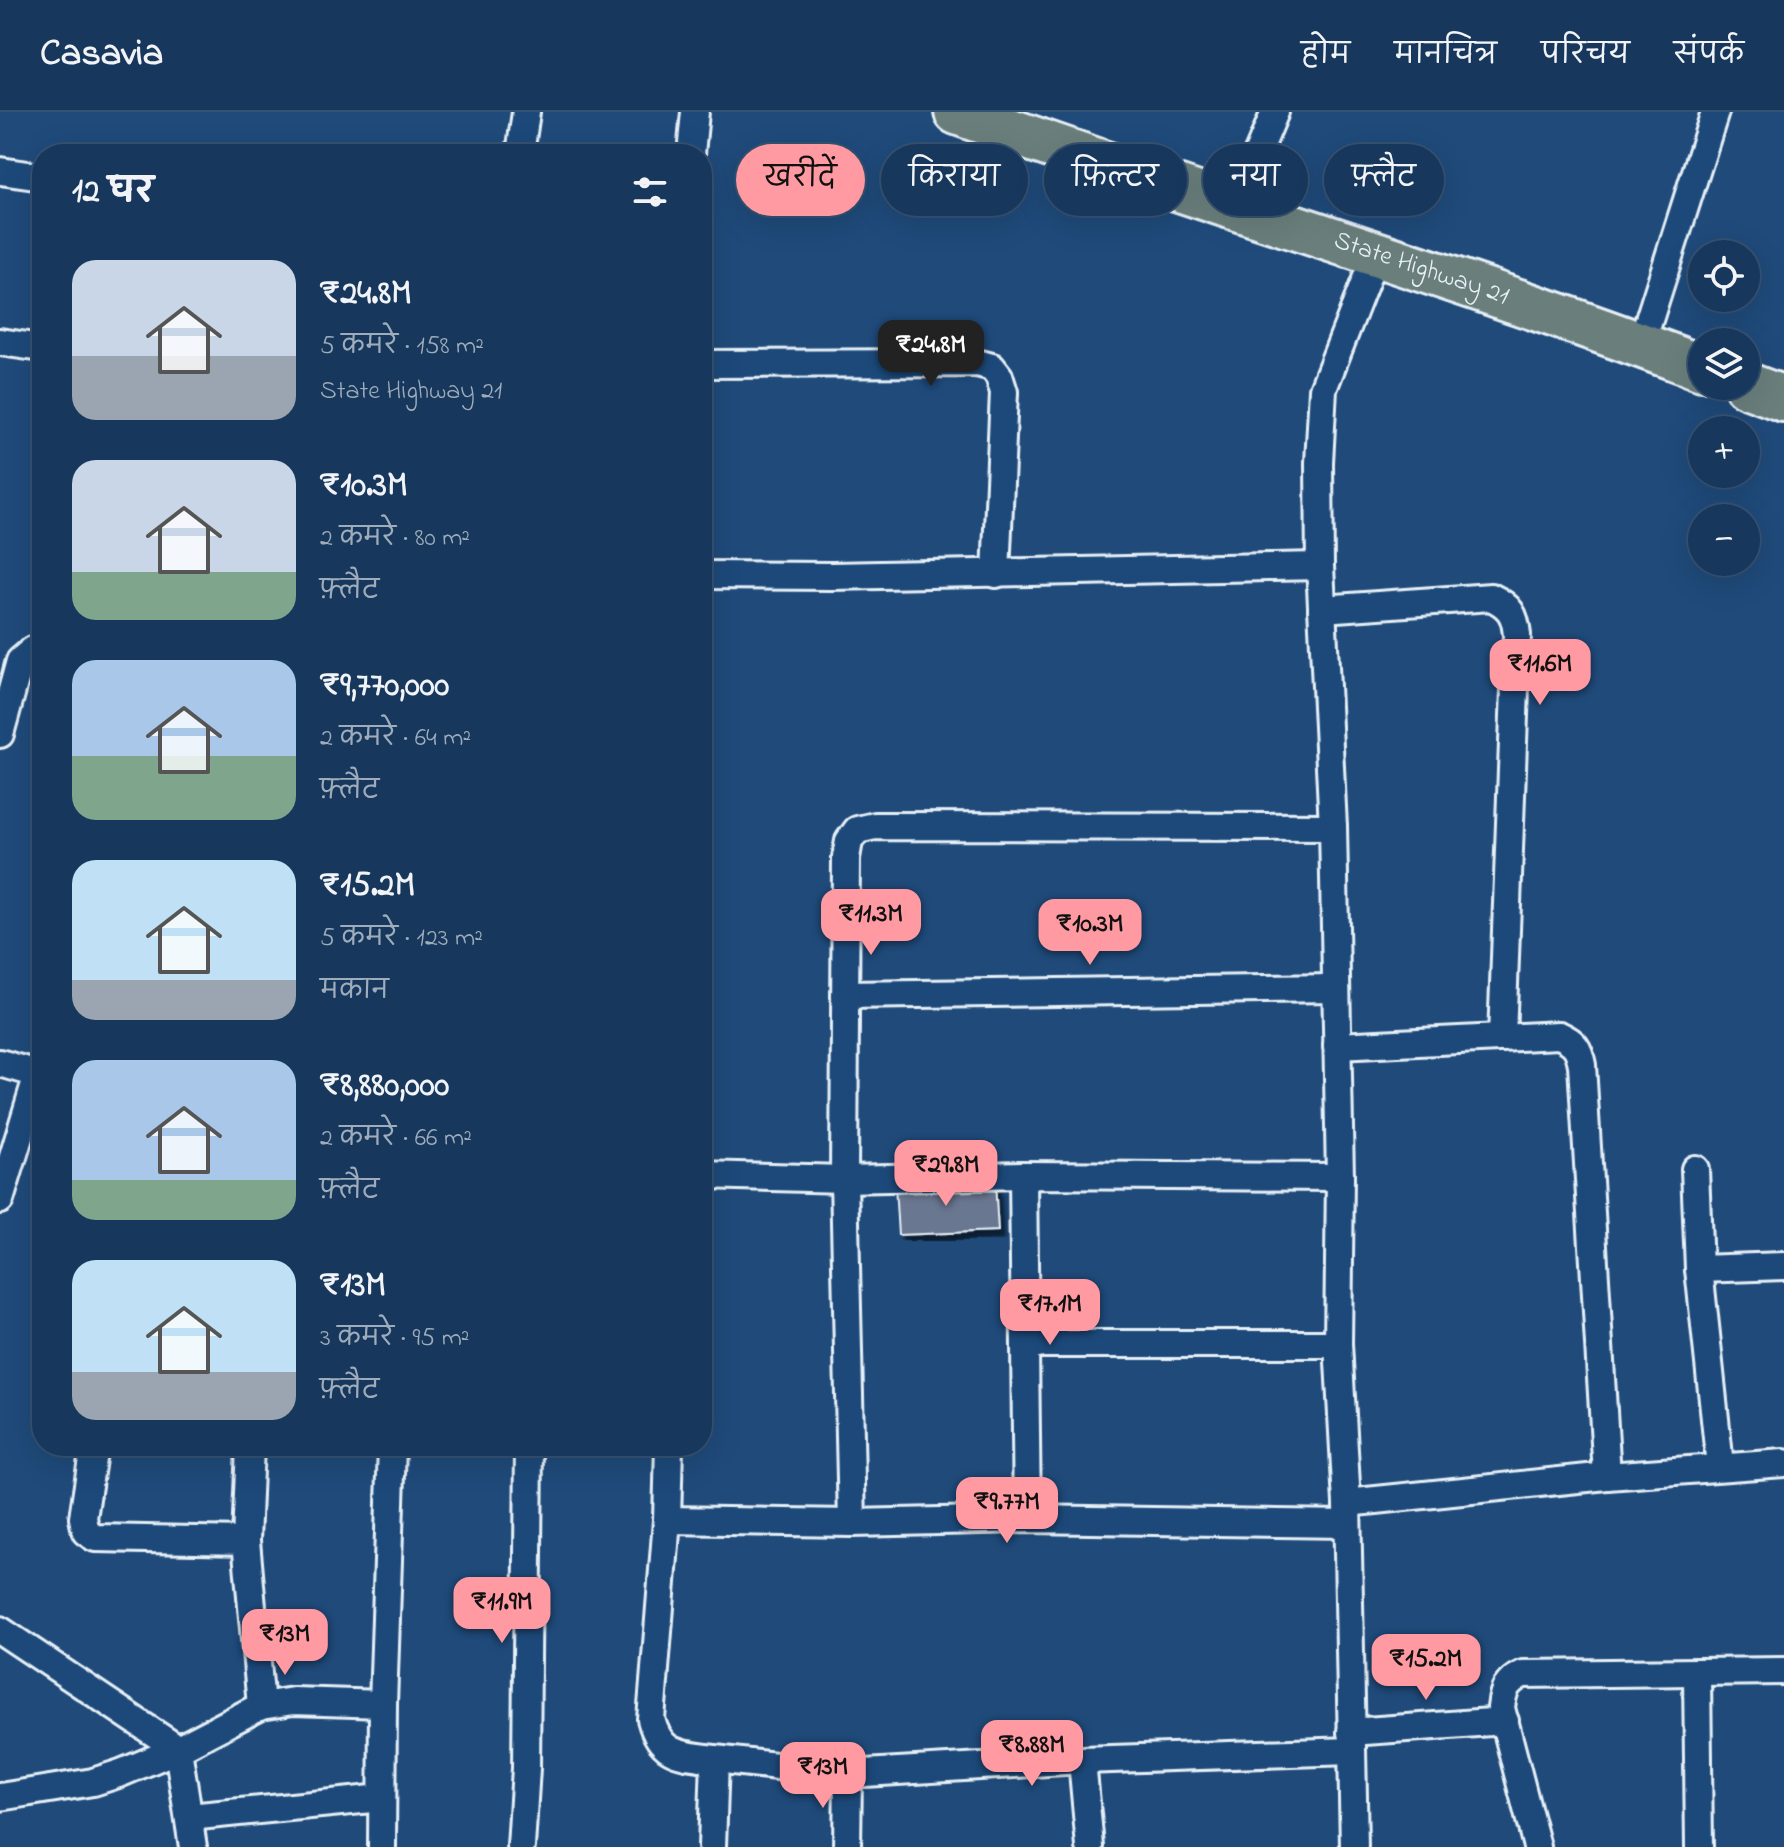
<!DOCTYPE html>
<html lang="hi">
<head>
<meta charset="utf-8">
<style>
  :root { --surface:#17385c; --page:#203f62; --text:#f1f3f6; --muted:#9eacbb; --line:#365272; --accent:#ff9aa2 }
  body { margin:0; font-family:"Indie Flower","Playpen Sans Deva",sans-serif; background:var(--page); color:var(--text); height:100vh; display:flex; flex-direction:column; font-size:30px; white-space:nowrap }
  * { box-sizing:border-box; margin:0 }
  p { font-size:26px; color:var(--muted) }
  .icon { flex:none; width:44px; height:44px; fill:none; stroke:currentColor; stroke-width:2; stroke-linecap:round; stroke-linejoin:round }
  .map { position:relative; flex:1; overflow:hidden }
  .sheet { position:absolute; left:32px; top:32px; width:680px; height:1312px; display:flex; flex-direction:column; background:var(--surface); border-radius:32px; box-shadow:0 8px 32px #0002,0 0 0 2px var(--line) }
  .sheet>* { flex:none }
  .banner { position:absolute; left:736px; top:32px; width:760px; height:72px; display:flex; gap:16px }
  .tools { position:absolute; left:1688px; top:128px; display:grid; gap:16px }
  .tools a { display:grid; place-items:center; width:72px; height:72px; border-radius:50%; background:var(--surface); box-shadow:0 8px 32px #0002,0 0 0 2px var(--line); font-size:40px }
  .price { position:absolute; translate:-50% -68px; padding:0 18px; border-radius:16px; background:var(--accent); color:#111; font-size:26px; line-height:52px; filter:drop-shadow(0 2px 4px #0008) }
  .price::after { content:''; position:absolute; left:50%; top:48px; width:24px; height:18px; margin-left:-12px; background:inherit; clip-path:polygon(0 0,100% 0,50% 100%) }
  .price.on { background:#222; color:#fff }
  ul { padding:0; list-style:none }
  li { display:flex; align-items:center; gap:24px; height:200px; padding:0 40px }
  li span { display:grid; place-items:center; flex:none; width:224px; height:160px; border-radius:24px; color:#555 }
  li>.icon { margin-inline-start:auto }
  span .icon { width:96px; height:96px; fill:#fffc; stroke-width:1 }
  li b { font-size:34px }
  h2 { display:flex; justify-content:space-between; align-items:center; height:96px; padding:0 40px; font-size:34px }
  .chip { padding:0 28px; border-radius:36px; background:var(--surface); box-shadow:0 8px 32px #0002,0 0 0 2px var(--line); font-size:28px; line-height:72px }
  .chip.on { background:var(--accent); color:#111 }
  header { display:flex; align-items:center; gap:48px; box-sizing:border-box; height:112px; padding:0 40px; background:var(--surface); border-bottom:2px solid var(--line) }
  header strong { font-size:38px }
  nav { display:flex; gap:44px; margin-inline-start:auto; font-size:28px }
  .map>svg:first-child { display:block }
</style>
</head>
<body>
<header>
<strong>Casavia</strong>
<nav><a>होम</a><a>मानचित्र</a><a>परिचय</a><a>संपर्क</a></nav>
</header>
<div class="map">
<svg width="1784" height="1735" viewBox="0 0 1784 1735">
  <defs>
    <filter id="shadow"><feDropShadow dx="5" dy="9" stdDeviation="2" flood-color="#0009"/></filter>
  </defs>
  <rect width="100%" height="100%" fill="#1f4a7a"/>
  <filter id="ink" filterUnits="userSpaceOnUse"><feTurbulence type="fractalNoise" baseFrequency=".0125" numOctaves="2"/><feDisplacementMap in="SourceGraphic" scale="16" xChannelSelector="R" yChannelSelector="G"/><feConvolveMatrix kernelMatrix="1 2 1 2 8 2 1 2 1" color-interpolation-filters="sRGB"/></filter>
  <g filter="url(#ink)">
    <polygon fill="#6b7791" stroke="#e8f1f8" stroke-width="2" filter="url(#shadow)" points="995,1070 998,1119 898,1123 895,1074"/>
    <g fill="none" stroke-linecap="round" stroke-linejoin="round">
      <defs>
        <g id="minor">
          <polyline points="520,42 526,0"/>
          <polyline points="691,42 695,0"/>
          <polyline points="0,59 42,65"/>
          <polyline points="1235,95 1275,0"/>
          <polyline points="0,230 42,236"/>
          <polyline points="1641,233 1715,0"/>
          <polyline points="702,252 977,251 992,255 999,264 1004,280 996,462"/>
          <polyline points="702,463 832,464 1320,454"/>
          <path d="M 1322,497 L 1491,485 C 1510,494 1515,502 1517,523 L 1502,926"/>
          <polyline points="0,622 20,549 33,538 42,538"/>
          <polyline points="845,883 1336,876"/>
          <path d="M 1337,934 L 1559,923 C 1575,930 1579,936 1582,953 L 1607,1364 L 1347,1391"/>
          <polyline points="0,951 38,962 0,1088"/>
          <polyline points="1695,1057 1699,1157 1720,1354"/>
          <polyline points="702,1063 844,1067 1023,1063 1340,1065"/>
          <polyline points="1023,1063 1027,1407"/>
          <polyline points="1699,1157 1784,1154"/>
          <polyline points="1025,1232 1338,1232"/>
          <polyline points="94,1334 83,1406 86,1420 95,1426 246,1429"/>
          <polyline points="250,1334 246,1429 261,1594"/>
          <path d="M 669,1334 L 667,1408 L 651,1607 C 661,1645 681,1642 715,1647 L 712,1735"/>
          <polyline points="1607,1364 1784,1351"/>
          <polyline points="667,1408 852,1411 1027,1407 1347,1412"/>
          <polyline points="852,1411 844,1067 846,746 849,729 857,718 875,714 1333,715"/>
          <polyline points="0,1518 178,1637 193,1735"/>
          <polyline points="1697,1562 1699,1735"/>
          <polyline points="1351,1620 1505,1609"/>
          <polyline points="715,1647 848,1662 1082,1648 1352,1639"/>
          <polyline points="1082,1648 1090,1735"/>
          <polyline points="0,1685 93,1670 121,1661 178,1637 261,1594 293,1589 383,1592 392,1334"/>
          <polyline points="189,1705 382,1686"/>
          <polyline points="382,1735 383,1592"/>
          <polyline points="521,1735 526,1656 529,1334"/>
          <polyline points="847,1735 848,1662"/>
          <polyline points="1354,1735 1347,1391 1338,1232 1340,1065 1333,715 1320,454 1319,351 1323,277 1376,142"/>
          <path d="M 1537,1735 L 1501,1596 C 1503,1578 1506,1570 1523,1562 L 1784,1559"/>
        </g>
        <g id="trunk">
          <path id="s1" d="M 957,0 C 1204,90 1457,163 1702,256"/>
          <polyline points="1746,273 1784,287"/>
        </g>
      </defs>
      <use href="#minor" stroke="#e8f1f8" stroke-width="32"/>
      <use href="#trunk" stroke="#e8f1f8" stroke-width="50"/>
      <use href="#minor" stroke="#1f4a7a" stroke-width="26"/>
      <use href="#trunk" stroke="#6b7f7c" stroke-width="44"/>
    </g>
  </g>
  <g text-anchor="middle" dominant-baseline="central" stroke-width="6" stroke-linejoin="round" paint-order="stroke">
    <g font-size="26" fill="#e8f1f8" stroke="#1f4a7a">
      <text stroke="none"><textPath href="#s1" startOffset="490">State Highway 21</textPath></text>
    </g>
  </g>
</svg>
<div class="tools">
<a><svg class="icon" aria-label="locate" viewBox="0 0 24 24"><circle cx="12" cy="12" r="6"/><path d="M12 2v4M12 18v4M2 12h4M18 12h4"/></svg></a>
<a><svg class="icon" aria-label="layers" viewBox="0 0 24 24"><path d="M12 4l9 5-9 5-9-5zM3 14l9 5 9-5"/></svg></a>
<a>+</a>
<a>−</a>
</div>
<b class="price on" style="left:931px;top:276px">₹24.8M</b>
<b class="price" style="left:1540px;top:595px">₹11.6M</b>
<b class="price" style="left:871px;top:845px">₹11.3M</b>
<b class="price" style="left:1090px;top:855px">₹10.3M</b>
<b class="price" style="left:946px;top:1096px">₹29.8M</b>
<b class="price" style="left:1050px;top:1235px">₹17.1M</b>
<b class="price" style="left:1007px;top:1433px">₹9.77M</b>
<b class="price" style="left:502px;top:1533px">₹11.9M</b>
<b class="price" style="left:285px;top:1565px">₹13M</b>
<b class="price" style="left:1426px;top:1590px">₹15.2M</b>
<b class="price" style="left:1032px;top:1676px">₹8.88M</b>
<b class="price" style="left:823px;top:1698px">₹13M</b>
<div class="banner">
<a class="chip on">खरीदें</a>
<a class="chip">किराया</a>
<a class="chip">फ़िल्टर</a>
<a class="chip">नया</a>
<a class="chip">फ़्लैट</a>
</div>
<section class="sheet">
<h2>12 घर<svg class="icon" aria-label="filters" viewBox="0 0 24 24"><path d="M4 7h16M4 17h16"/><circle cx="9" cy="7" r="2"/><circle cx="15" cy="17" r="2"/></svg></h2>
<ul>
<li><span style="background:linear-gradient(#c9d6e8 60%,#9aa5b1 0)"><svg class="icon" aria-label="home" viewBox="0 0 24 24"><path d="M3 11l9-7 9 7M6 9v11h12V9"/></svg></span><div><b>₹24.8M</b><p>5 कमरे · 158 m²</p><p>State Highway 21</p></div></li>
<li><span style="background:linear-gradient(#c9d6e8 70%,#7fa58c 0)"><svg class="icon" aria-label="home" viewBox="0 0 24 24"><path d="M3 11l9-7 9 7M6 9v11h12V9"/></svg></span><div><b>₹10.3M</b><p>2 कमरे · 80 m²</p><p>फ़्लैट</p></div></li>
<li><span style="background:linear-gradient(#a9c7e8 60%,#7fa58c 0)"><svg class="icon" aria-label="home" viewBox="0 0 24 24"><path d="M3 11l9-7 9 7M6 9v11h12V9"/></svg></span><div><b>₹9,770,000</b><p>2 कमरे · 64 m²</p><p>फ़्लैट</p></div></li>
<li><span style="background:linear-gradient(#bfe0f5 75%,#9aa5b1 0)"><svg class="icon" aria-label="home" viewBox="0 0 24 24"><path d="M3 11l9-7 9 7M6 9v11h12V9"/></svg></span><div><b>₹15.2M</b><p>5 कमरे · 123 m²</p><p>मकान</p></div></li>
<li><span style="background:linear-gradient(#a9c7e8 75%,#7fa58c 0)"><svg class="icon" aria-label="home" viewBox="0 0 24 24"><path d="M3 11l9-7 9 7M6 9v11h12V9"/></svg></span><div><b>₹8,880,000</b><p>2 कमरे · 66 m²</p><p>फ़्लैट</p></div></li>
<li><span style="background:linear-gradient(#bfe0f5 70%,#9aa5b1 0)"><svg class="icon" aria-label="home" viewBox="0 0 24 24"><path d="M3 11l9-7 9 7M6 9v11h12V9"/></svg></span><div><b>₹13M</b><p>3 कमरे · 95 m²</p><p>फ़्लैट</p></div></li>
</ul>
</section>
</div>
</body>
</html>
